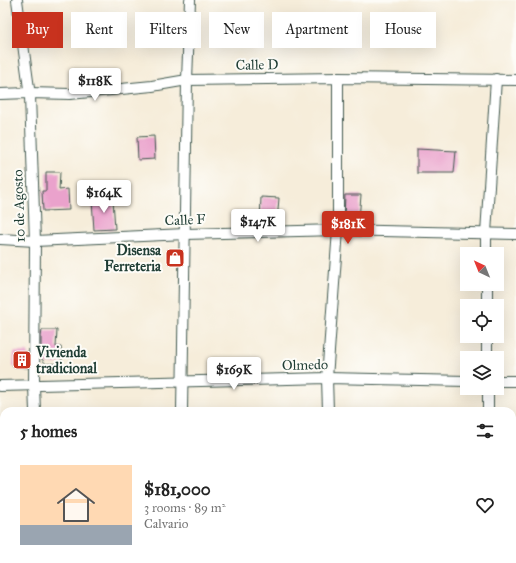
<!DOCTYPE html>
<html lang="en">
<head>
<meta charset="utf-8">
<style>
  :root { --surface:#fff; --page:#f6f6f6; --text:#222; --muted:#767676; --accent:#c8321e }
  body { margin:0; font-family:"IM FELL Great Primer",serif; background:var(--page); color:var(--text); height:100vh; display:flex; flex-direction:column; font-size:15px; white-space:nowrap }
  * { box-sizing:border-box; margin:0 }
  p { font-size:13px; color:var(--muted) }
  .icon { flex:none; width:22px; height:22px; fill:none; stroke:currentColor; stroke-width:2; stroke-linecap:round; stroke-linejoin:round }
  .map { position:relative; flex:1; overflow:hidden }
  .side { position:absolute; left:0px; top:407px; width:516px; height:156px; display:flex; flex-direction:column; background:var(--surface); border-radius:12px 12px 0 0; box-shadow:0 4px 16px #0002 }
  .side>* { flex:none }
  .guide { position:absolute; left:12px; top:12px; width:492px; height:36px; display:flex; gap:8px }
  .needle { width:26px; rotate:317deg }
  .tools { position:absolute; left:460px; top:247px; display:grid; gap:8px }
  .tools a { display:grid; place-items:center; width:44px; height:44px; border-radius:0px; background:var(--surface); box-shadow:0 4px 16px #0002; font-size:20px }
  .price { position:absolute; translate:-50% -34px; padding:0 9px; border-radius:4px; background:#fff; color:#222; font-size:13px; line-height:26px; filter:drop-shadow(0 1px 2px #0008) }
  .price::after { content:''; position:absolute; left:50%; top:24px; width:12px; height:9px; margin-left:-6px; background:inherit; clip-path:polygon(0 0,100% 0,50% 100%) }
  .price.current { background:var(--accent); color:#fff }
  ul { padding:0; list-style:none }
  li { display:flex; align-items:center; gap:12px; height:100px; padding:0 20px }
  li span { display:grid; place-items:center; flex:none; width:112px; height:80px; border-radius:0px; color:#555 }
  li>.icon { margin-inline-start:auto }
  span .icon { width:48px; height:48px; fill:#fffc; stroke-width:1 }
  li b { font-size:17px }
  h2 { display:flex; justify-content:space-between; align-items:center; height:48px; padding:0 20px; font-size:17px }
  .pill { padding:0 14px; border-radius:0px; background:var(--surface); box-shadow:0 4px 16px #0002; font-size:14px; line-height:36px }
  .pill.current { background:var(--accent); color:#fff }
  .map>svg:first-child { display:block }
</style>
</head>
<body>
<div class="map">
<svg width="516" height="563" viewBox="0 0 516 563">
  <rect width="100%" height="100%" fill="#fdfcf7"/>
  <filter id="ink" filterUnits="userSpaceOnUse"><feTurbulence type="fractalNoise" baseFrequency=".025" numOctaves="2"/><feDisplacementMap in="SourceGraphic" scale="8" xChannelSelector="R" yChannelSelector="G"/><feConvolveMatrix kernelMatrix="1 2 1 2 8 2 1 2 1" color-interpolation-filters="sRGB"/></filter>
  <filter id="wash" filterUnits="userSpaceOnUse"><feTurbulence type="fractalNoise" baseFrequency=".012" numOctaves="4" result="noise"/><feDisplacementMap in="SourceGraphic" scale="16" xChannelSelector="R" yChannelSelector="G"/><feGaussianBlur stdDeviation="0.9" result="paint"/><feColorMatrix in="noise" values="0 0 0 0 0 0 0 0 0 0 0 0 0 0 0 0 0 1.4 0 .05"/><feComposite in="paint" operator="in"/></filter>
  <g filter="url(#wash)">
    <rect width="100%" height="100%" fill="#f6edda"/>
    <g id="blocks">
      <g fill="#eaa2cc">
        <polygon points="154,136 155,159 138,160 137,137"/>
        <polygon points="417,149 456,151 454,173 417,173"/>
        <polygon points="46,172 60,172 59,190 68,189 69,210 43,211 42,191 46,191"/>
        <polygon points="345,195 361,195 359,220 344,219"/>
        <polygon points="261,197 279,198 277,222 260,221"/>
        <polygon points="113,199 115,229 94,230 92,200"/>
        <polygon points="42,330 57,330 56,347 61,347 62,363 46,364 41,358 41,337"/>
        <polygon points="14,352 28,352 28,368 13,367"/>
      </g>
    </g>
  </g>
  <g filter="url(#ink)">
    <use href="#blocks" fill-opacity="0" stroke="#3f574d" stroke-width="1"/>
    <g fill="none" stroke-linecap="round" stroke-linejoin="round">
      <defs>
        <g id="minor">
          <polyline points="17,0 30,96 35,241 34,386 35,411"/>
          <polyline points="0,94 29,93 70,94 152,86 187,80 338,78 516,80"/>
          <polyline points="0,239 35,241 185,234 338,230 516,234"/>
          <polyline points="486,254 486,233 496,79"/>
          <polyline points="487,284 487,306"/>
          <polyline points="487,336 487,358"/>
          <polyline points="497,381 516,381"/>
          <polyline points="0,386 327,378 467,381"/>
          <polyline points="182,411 187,80 190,0"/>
          <polyline points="328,411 327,378 338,230 338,78"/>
          <polyline points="488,411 488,388"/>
          <polyline points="512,524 516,524"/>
          <polyline points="0,534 4,534"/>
          <polyline points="43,559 43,563"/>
          <polyline points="181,559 181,563"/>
          <polyline points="332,559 332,563"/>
          <polyline points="490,559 491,563"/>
        </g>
      </defs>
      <use href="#minor" stroke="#3f574d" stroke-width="12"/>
      <use href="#minor" stroke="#fff" stroke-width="10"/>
    </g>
  </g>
  <defs>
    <symbol id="shop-square" viewBox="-11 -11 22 22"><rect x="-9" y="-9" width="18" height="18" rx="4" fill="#c8321e" stroke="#fdfcf7"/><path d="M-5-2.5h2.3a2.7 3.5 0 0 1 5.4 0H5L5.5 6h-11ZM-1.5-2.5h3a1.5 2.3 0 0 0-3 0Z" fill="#fff"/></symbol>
    <symbol id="building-square" viewBox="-11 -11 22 22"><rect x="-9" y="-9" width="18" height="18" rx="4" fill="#c8321e" stroke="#fdfcf7"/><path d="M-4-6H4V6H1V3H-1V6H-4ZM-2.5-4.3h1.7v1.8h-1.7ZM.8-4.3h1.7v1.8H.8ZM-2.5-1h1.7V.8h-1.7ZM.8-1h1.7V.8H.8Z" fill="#fff"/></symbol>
  </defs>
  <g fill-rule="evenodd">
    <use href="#shop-square" x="164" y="247" width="22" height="22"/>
    <use href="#building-square" x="11" y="349" width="22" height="22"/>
  </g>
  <g text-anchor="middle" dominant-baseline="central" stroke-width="4" stroke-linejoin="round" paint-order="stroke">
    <g font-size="14" fill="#1f3d34" stroke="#fdfcf7">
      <text transform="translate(257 65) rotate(-1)">Calle D</text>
      <text transform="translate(19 206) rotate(-92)">10 de Agosto</text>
      <text transform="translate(185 220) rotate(-2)">Calle F</text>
      <text transform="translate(305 365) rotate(-1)">Olmedo</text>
    </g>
    <g font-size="14" font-weight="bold" fill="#1f3d34" stroke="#fdfcf7" text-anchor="end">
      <text x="161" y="250">Disensa<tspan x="161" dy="16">Ferreteria</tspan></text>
      <text x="36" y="352" text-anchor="start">Vivienda<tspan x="36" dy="16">tradicional</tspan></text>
    </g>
  </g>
</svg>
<div class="tools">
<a><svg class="needle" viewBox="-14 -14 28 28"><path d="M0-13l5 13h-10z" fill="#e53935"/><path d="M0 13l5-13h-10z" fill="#767676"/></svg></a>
<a><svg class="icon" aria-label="locate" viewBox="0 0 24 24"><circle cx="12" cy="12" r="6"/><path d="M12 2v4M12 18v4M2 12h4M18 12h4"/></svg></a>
<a><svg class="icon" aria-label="layers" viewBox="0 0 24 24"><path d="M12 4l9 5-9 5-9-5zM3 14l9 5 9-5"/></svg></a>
</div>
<b class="price" style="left:95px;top:102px">$118K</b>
<b class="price" style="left:104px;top:214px">$164K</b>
<b class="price" style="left:258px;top:243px">$147K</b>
<b class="price current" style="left:348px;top:245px">$181K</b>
<b class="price" style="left:234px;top:391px">$169K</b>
<div class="guide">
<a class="pill current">Buy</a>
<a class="pill">Rent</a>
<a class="pill">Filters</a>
<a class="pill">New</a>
<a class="pill">Apartment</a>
<a class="pill">House</a>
</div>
<section class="side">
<h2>5 homes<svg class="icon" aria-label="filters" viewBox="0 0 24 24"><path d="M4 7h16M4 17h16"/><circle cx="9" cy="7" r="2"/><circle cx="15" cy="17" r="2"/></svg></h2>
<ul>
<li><span style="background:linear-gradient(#ffd9b3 75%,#9aa5b1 0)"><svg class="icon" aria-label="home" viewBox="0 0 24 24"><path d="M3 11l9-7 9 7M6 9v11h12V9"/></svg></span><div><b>$181,000</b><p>3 rooms · 89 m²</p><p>Calvario</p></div><svg class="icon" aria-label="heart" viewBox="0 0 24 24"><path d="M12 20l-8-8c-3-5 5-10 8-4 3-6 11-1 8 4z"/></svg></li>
</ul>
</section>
</div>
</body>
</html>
